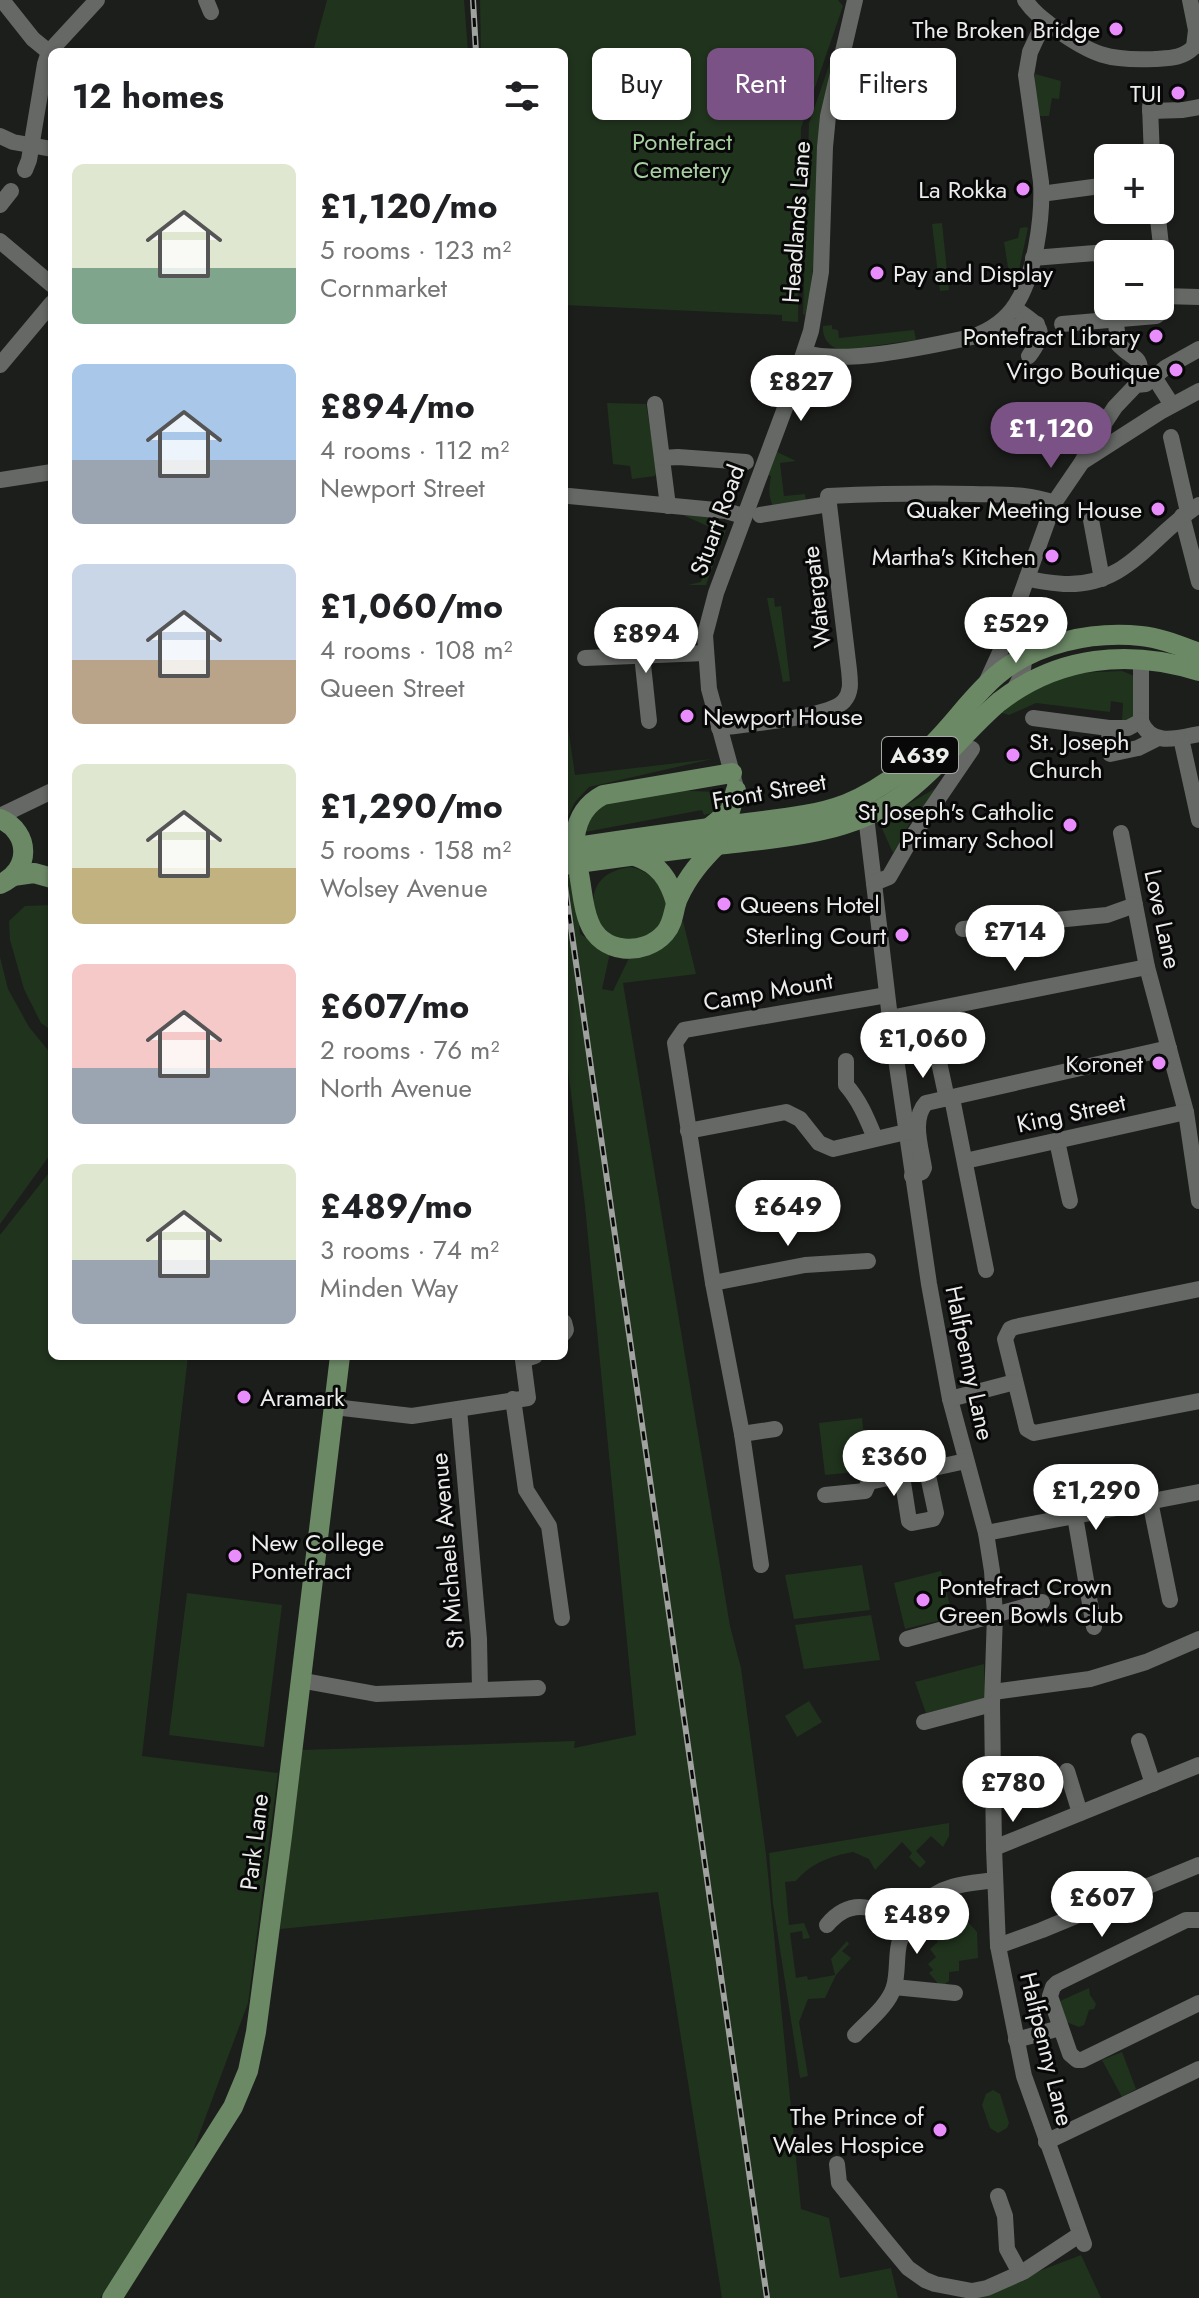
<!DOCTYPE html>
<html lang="en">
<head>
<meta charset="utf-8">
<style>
  :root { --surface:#fff; --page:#f6f6f6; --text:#202124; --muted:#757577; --accent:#7b5285 }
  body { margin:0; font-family:Jost,sans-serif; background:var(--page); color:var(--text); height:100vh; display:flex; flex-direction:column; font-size:30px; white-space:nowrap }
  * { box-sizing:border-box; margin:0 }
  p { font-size:26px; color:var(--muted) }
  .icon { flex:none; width:44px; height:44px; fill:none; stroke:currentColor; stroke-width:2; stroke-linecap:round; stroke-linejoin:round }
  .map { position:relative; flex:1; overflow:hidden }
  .drawer { position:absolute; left:48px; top:48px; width:520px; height:1312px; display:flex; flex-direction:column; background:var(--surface); border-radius:12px; box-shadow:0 2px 6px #0004 }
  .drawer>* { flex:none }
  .banner { position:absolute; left:592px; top:48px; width:486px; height:72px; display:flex; gap:16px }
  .tools { position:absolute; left:1094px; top:144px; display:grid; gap:16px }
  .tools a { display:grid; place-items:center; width:80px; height:80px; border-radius:12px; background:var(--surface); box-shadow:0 2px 6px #0004; font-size:40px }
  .price { position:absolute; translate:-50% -68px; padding:0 18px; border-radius:28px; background:#fff; color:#222; font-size:26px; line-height:52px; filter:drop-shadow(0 2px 4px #0008) }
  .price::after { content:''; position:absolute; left:50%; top:48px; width:24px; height:18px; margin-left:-12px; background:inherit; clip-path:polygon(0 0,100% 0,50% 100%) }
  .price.active { background:var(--accent); color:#fff }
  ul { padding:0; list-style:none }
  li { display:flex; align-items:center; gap:24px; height:200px; padding:0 24px }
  li span { display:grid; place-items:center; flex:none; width:224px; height:160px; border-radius:12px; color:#555 }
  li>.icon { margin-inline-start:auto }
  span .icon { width:96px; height:96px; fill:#fffc; stroke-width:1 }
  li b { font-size:34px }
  h2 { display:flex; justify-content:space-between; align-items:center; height:96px; padding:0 24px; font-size:34px }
  .tag { padding:0 28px; border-radius:12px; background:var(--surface); box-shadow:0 2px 6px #0004; font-size:28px; line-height:72px }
  .tag.active { background:var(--accent); color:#fff }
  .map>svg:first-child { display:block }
</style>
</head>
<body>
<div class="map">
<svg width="1199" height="2298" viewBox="0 0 1199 2298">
  <rect width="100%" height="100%" fill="#1c1e1b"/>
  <g fill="#20331d">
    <polygon points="327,0 464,0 468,52 313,52"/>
    <polygon points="480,0 838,0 843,6 801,128 798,322 782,321 782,315 564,305 564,52 481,52"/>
    <polygon points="839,41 810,292 805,315 803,314 809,123 837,43"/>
    <polygon points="1035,74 1061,81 1059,99 1052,98 1049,116 1039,116 1033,96"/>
    <polygon points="942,223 949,290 940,291 932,224"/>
    <polygon points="1026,227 1028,228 1017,279 1010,280 1004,242 1018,238 1020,228"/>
    <path d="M 832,325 L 832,329 L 838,330 L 839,338 L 914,330 L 916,340 L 843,350 C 830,348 822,339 823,326 Z"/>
    <polygon points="607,403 646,404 657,470 655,476 632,479 630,466 613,464"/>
    <path d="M 777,452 L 796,461 L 780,463 L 784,496 L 805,494 L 806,501 L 773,506 C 768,495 769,488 771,476 L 768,475 Z"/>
    <polygon points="683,515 715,518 726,525 726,530 706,585 688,585 701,582 712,546 714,529"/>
    <polygon points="767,598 774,598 775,607 781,606 790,681 783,682"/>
    <polygon points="1122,671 1132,675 1134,679 1133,720 1122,721 1123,703 1111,701 1110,712 1036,703 1009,715 1002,713 1000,710 1025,691 1075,673"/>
    <polygon points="564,727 568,727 575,775 712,759 589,787 575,802 568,816 564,786"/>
    <path d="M 945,783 L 925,807 C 909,818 904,837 893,853 L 880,824 L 889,815 Z"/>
    <polygon points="665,790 719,792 724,798 724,804 718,811 704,815 702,810 585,832 592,807"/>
    <path d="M 631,867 C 661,874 679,906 655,930 C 652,933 650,937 646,939 C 639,942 627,941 620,941 C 614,937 603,932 599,927 C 596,923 597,918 595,914 C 588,886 604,870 631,867 Z"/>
    <polygon points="574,875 580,934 610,953 602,989 613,991 630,956 676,922 683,921 696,974 623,983 730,1626 741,1668 766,1854 801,2209 829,2218 840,2278 891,2268 898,2298 722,2298 658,1892 280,1929 302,1750 575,1741 574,1748 636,1735 585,1206 564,1038 564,877"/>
    <polygon points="52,905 52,1031 41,1023 24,989 10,940 9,921 25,906"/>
    <polygon points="0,957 8,989 29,1027 52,1055 52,1152 0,1224"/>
    <polygon points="52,1169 52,1356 188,1356 142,1756 278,1773 248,2003 193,2151 100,2298 0,2298 0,1235"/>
    <polygon points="862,1418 867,1471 825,1475 819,1423"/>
    <polygon points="862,1565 870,1610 794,1619 785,1575"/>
    <polygon points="941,1571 953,1617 905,1629 894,1583"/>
    <polygon points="187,1593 282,1605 264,1747 169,1735"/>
    <polygon points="871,1615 880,1660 804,1669 795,1625"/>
    <polygon points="984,1664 985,1698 926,1713 915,1682"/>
    <polygon points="809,1701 822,1722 797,1737 785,1716"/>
    <path d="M 949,1823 L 949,1836 L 943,1847 L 931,1836 L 916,1851 L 926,1862 L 920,1868 L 909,1857 L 912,1853 L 902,1842 L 875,1870 L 869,1859 L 853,1852 C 831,1856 811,1863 796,1881 L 785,1882 L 789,1925 L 804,1923 L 810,1938 L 803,1939 L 802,1931 L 790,1933 L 796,1978 L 807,1976 L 808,1980 L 835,1975 L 831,1959 L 847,1941 L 849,1944 L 842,1951 L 851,1958 L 836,1975 L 825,1998 L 808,1999 L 799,2022 L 808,2076 L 800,2078 L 773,1904 L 769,1853 Z"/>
    <polygon points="944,1898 948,1900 977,1932 978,1958 959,1961 959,1971 949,1972 949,1981 941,1987 929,1973 933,1970 928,1964 936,1957 930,1949 938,1942 927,1930 915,1928 920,1916 938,1936 955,1921 940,1901"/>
    <polygon points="1089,1988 1090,1995 1096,2004 1094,2009 1089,2010 1084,2025 1079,2027 1066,2022 1060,2001"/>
    <polygon points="1122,2052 1136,2089 1122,2097 1102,2060"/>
    <polygon points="993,2090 1000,2094 1009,2123 1007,2128 998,2133 990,2128 982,2105 986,2094"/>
    <polygon points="1081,2255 1101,2298 969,2298"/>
  </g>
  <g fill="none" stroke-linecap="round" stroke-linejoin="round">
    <g stroke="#656864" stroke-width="16">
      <polyline points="2,0 33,39 49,52"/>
      <polyline points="206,0 211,12"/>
      <path d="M 1025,0 C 1035,14 1043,19 1056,29 C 1092,55 1109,61 1154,59 C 1169,58 1182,59 1194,47"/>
      <polyline points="1190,0 1196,30 1194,47"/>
      <polyline points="1150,106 1152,158"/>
      <polyline points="1150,111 1183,110 1199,107"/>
      <polyline points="0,136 13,142 52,149"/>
      <polyline points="25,170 29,160 45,64 49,52 97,0"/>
      <polyline points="1048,193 1108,185"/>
      <polyline points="0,205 11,191"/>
      <polyline points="1157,210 1164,272 1162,296 1199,297"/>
      <polyline points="0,241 52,285"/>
      <polyline points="1033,258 1095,253 1108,262"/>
      <path d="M 1020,312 C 1043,328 1046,332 1029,356"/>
      <path d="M 1115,318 L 1119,345 C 1138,364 1142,353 1139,384"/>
      <polyline points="1062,324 1156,316 1160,313 1162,296"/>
      <polyline points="1008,332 1018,326 1037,324"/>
      <path d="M 805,353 C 846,365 929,346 972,337 C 989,331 1006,320 1016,304 C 1035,275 1043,217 1041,182 L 1026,75 L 1030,52 L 1044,22"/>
      <polyline points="0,365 52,303"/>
      <polyline points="1154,377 1172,405"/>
      <polyline points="655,404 668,506"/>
      <polyline points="1171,437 1188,512"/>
      <polyline points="662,458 678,457 746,462"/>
      <polyline points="1082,462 1160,412 1199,391"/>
      <polyline points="0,480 52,472"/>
      <polyline points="569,496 726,511 743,516"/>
      <polyline points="760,515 829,504"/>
      <polyline points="1182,516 1199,582"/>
      <polyline points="1091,520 1102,579"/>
      <path d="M 1027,578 C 1039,582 1051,583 1064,584 C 1128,587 1151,535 1199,505"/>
      <path d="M 1012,626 C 1022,655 1032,661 1013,691"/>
      <polyline points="642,655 649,721"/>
      <polyline points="585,658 705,653"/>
      <path d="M 1141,658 L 1141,721 C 1151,747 1178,738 1199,734"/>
      <polyline points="986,683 1012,626 1014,614 1054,503 1082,462 1092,442 1115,407 1136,385 1146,384 1165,368 1199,349"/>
      <polyline points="1033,718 1109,728"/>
      <polyline points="1141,721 1128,728 1109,728 1110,754 1138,748 1158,738"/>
      <path d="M 719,728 C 745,724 829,718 844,701 C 852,692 850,681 849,670 L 828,496 C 877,494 925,493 973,494 C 1001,495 1027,493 1054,503"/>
      <polyline points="1181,738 1199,820"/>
      <polyline points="735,784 709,689 705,635 716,593 788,400 811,331 821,272 825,147 828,116 855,0"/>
      <polyline points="0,816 52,791"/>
      <polyline points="866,816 890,1018 929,1284 950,1399 986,1533 992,1571 995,1614 992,1704 994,1848 998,1946 1024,2076 1084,2244"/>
      <polyline points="1121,833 1147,967 1186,1112 1199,1201"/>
      <polyline points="874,883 889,877 912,837 972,749"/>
      <polyline points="963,929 1107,915 1135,905"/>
      <polyline points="890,1018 1147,967"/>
      <polyline points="937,1053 947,1099"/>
      <path d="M 846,1061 L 846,1085 C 860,1101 867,1119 875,1138"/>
      <polyline points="952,1098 986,1270"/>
      <polyline points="688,1131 786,1112 800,1119 819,1143 833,1149 906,1132"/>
      <polyline points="1057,1141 1070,1201"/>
      <polyline points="965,1161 1186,1112"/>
      <path d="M 912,1176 L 922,1172 L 924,1168 C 921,1148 911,1119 926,1103 L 1169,1048"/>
      <polyline points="713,1283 805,1265 868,1261"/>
      <polyline points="1199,1289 1015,1327 1010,1329 1005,1339 1027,1429 1034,1433 1199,1401"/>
      <polyline points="564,1322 566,1330 564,1333"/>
      <polyline points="513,1399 526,1490 549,1526 562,1618"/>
      <polyline points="950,1399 1015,1382"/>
      <polyline points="334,1407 412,1416 528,1398 523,1360 535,1356"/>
      <polyline points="459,1409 479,1639 480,1690"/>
      <polyline points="742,1434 775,1429"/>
      <polyline points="902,1476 909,1521 912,1523 933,1519 936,1513 927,1471"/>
      <polyline points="825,1495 865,1491 869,1482 966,1461"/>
      <polyline points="1150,1501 1170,1600"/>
      <polyline points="1075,1516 1094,1627"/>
      <polyline points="986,1533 1199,1492"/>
      <polyline points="761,1565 742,1434 713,1283 675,1043 684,1030 887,995"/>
      <polyline points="907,1639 1042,1602"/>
      <polyline points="299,1680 376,1694 538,1688"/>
      <polyline points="993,1692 1090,1679 1146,1662 1199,1639"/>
      <polyline points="924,1722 992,1704"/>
      <polyline points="1139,1741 1153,1784"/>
      <polyline points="1067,1771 1080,1813"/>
      <polyline points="994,1848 1199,1765"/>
      <polyline points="1199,1920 1186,1920 1057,1983 1053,1987 1050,1996 1070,2054 1077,2060 1082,2060 1199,2003"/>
      <path d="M 827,1925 C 852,1895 877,1908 905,1925"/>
      <polyline points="998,1946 1042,1930 1199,1865"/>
      <polyline points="894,1987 955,1993"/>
      <path d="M 855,2035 C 868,2021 888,2006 894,1987 C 898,1973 896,1957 899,1944 C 905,1919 926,1894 952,1887 C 965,1883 981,1882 995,1880"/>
      <polyline points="1016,2040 1060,2028"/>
      <polyline points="1046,2142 1199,2069"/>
      <polyline points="837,2164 839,2183 884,2239 908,2268 925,2280 935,2284 972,2291 987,2288 1023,2272 1079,2235"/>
      <polyline points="998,2196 1005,2216 1007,2249 1020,2273"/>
    </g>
    <g stroke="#6c8966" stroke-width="20">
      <path d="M 0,819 C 31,832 31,871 0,884"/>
      <polyline points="709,828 730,811 736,790"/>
      <path d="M 575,836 C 578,817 586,804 603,795 L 732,773"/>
      <path d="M 564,849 C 622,840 680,832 739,824 C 774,819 812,817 846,804 C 876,792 903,772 927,750 C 952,727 971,697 997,675 C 1035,643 1092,631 1141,636 C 1161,638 1180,646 1199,653"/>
      <path d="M 635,856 C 659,864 669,879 676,903"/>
      <path d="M 564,865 C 614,858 665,851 716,845 C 776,838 846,835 897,799 C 936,771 964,732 999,702 C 1058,656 1129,649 1199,671"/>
      <path d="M 579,874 C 582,889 583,908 589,922 C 601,954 644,957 665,933 C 674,923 673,910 678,898 C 688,876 701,861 718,844"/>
      <polyline points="13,876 34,873 52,878"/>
      <polyline points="112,2298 233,2107 248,2071 256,2032 282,1836 340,1356"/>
    </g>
    <defs>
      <g id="rail">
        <polyline points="473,0 476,52"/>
        <polyline points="564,879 767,2298"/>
      </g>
    </defs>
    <use href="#rail" stroke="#a0a2a0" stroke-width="6"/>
    <use href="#rail" stroke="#070807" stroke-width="3" stroke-dasharray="9" stroke-linecap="butt"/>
  </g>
  <g fill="#ea8dfc" stroke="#070807" stroke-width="3">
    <circle cx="1116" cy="29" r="8"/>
    <circle cx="1178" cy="93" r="8"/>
    <circle cx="1023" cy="189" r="8"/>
    <circle cx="877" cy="273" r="8"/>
    <circle cx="1156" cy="336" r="8"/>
    <circle cx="1176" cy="370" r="8"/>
    <circle cx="1158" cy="509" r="8"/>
    <circle cx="1052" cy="556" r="8"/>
    <circle cx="687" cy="716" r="8"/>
    <circle cx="1013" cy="755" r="8"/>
    <circle cx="1070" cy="825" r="8"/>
    <circle cx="724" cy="904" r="8"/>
    <circle cx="902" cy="935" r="8"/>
    <circle cx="1159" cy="1063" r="8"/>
    <circle cx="244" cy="1397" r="8"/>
    <circle cx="235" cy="1556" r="8"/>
    <circle cx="923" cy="1600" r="8"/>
    <circle cx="940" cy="2130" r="8"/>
  </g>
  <g text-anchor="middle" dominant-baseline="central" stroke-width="6" stroke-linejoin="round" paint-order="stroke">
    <rect fill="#070807" stroke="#a7a8a7" stroke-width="2" x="882" y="737" width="76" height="36" rx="6"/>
    <g font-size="22" font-weight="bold" fill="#ebedeb">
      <text x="920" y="755">A639</text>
    </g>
    <g font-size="24" fill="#ebedeb" stroke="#070807" text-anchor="end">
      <text x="1100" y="29">The Broken Bridge</text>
      <text x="1162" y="93">TUI</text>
      <text x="1007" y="189">La Rokka</text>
      <text x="893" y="273" text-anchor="start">Pay and Display</text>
      <text x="1140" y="336">Pontefract Library</text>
      <text x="1160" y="370">Virgo Boutique</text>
      <text x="1142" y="509">Quaker Meeting House</text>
      <text x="1036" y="556">Martha's Kitchen</text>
      <text x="703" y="716" text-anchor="start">Newport House</text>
      <text x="1029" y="741" text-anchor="start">St. Joseph<tspan x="1029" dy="28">Church</tspan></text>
      <text x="1054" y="811">St Joseph's Catholic<tspan x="1054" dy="28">Primary School</tspan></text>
      <text x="740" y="904" text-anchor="start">Queens Hotel</text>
      <text x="886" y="935">Sterling Court</text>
      <text x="1143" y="1063">Koronet</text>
      <text x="260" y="1397" text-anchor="start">Aramark</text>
      <text x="251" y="1542" text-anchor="start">New College<tspan x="251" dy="28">Pontefract</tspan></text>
      <text x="939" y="1586" text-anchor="start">Pontefract Crown<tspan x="939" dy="28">Green Bowls Club</tspan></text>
      <text x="924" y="2116">The Prince of<tspan x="924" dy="28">Wales Hospice</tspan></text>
    </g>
    <g font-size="24" fill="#a8cfa1" stroke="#070807">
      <text x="682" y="141">Pontefract<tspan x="682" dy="28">Cemetery</tspan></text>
    </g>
    <g font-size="24" fill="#ebedeb" stroke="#070807">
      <text transform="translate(796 222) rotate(-86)">Headlands Lane</text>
      <text transform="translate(717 520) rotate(-70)">Stuart Road</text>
      <text transform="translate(816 597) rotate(-97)">Watergate</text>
      <text transform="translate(769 791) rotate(-10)">Front Street</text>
      <text transform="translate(1163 919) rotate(78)">Love Lane</text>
      <text transform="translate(768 991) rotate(-10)">Camp Mount</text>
      <text transform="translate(1071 1113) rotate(-12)">King Street</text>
      <text transform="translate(970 1363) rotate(78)">Halfpenny Lane</text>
      <text transform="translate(447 1551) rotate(-95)">St Michaels Avenue</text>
      <text transform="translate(254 1842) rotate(-83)">Park Lane</text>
      <text transform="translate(1047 2049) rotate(76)">Halfpenny Lane</text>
    </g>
  </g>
</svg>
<div class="tools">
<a>+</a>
<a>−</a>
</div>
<b class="price" style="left:801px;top:423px">£827</b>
<b class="price active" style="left:1051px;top:470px">£1,120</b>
<b class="price" style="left:1016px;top:665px">£529</b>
<b class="price" style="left:646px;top:675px">£894</b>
<b class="price" style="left:1015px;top:973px">£714</b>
<b class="price" style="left:923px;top:1080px">£1,060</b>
<b class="price" style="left:788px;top:1248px">£649</b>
<b class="price" style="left:894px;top:1498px">£360</b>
<b class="price" style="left:1096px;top:1532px">£1,290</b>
<b class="price" style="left:1013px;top:1824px">£780</b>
<b class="price" style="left:1102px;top:1939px">£607</b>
<b class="price" style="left:917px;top:1956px">£489</b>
<div class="banner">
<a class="tag">Buy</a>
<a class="tag active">Rent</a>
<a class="tag">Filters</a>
</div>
<section class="drawer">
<h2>12 homes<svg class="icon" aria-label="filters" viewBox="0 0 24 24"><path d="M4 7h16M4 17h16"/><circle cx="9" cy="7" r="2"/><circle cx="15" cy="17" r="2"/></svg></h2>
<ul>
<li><span style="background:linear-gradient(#dfe7d0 65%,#7fa58c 0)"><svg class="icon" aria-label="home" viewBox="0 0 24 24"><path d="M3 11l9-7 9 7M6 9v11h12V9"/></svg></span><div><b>£1,120/mo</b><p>5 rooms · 123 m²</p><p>Cornmarket</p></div></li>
<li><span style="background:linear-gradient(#a9c7e8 60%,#9aa5b1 0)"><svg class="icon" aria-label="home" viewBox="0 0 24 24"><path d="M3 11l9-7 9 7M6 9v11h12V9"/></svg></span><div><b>£894/mo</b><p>4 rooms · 112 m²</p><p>Newport Street</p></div></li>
<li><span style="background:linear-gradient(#c9d6e8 60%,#b9a48a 0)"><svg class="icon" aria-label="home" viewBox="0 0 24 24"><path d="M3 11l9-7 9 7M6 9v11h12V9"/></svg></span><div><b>£1,060/mo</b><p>4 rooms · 108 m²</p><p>Queen Street</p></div></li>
<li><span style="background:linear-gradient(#dfe7d0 65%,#c2b280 0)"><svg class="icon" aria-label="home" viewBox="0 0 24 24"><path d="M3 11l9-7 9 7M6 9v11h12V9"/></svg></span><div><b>£1,290/mo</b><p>5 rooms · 158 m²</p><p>Wolsey Avenue</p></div></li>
<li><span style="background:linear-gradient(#f6c9c9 65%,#9aa5b1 0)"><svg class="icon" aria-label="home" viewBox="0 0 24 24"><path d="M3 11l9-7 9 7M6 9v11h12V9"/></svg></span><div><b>£607/mo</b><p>2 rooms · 76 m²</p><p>North Avenue</p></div></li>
<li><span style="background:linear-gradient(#dfe7d0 60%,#9aa5b1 0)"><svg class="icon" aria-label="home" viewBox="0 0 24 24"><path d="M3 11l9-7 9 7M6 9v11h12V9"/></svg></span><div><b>£489/mo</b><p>3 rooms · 74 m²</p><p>Minden Way</p></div></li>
</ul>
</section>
</div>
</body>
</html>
